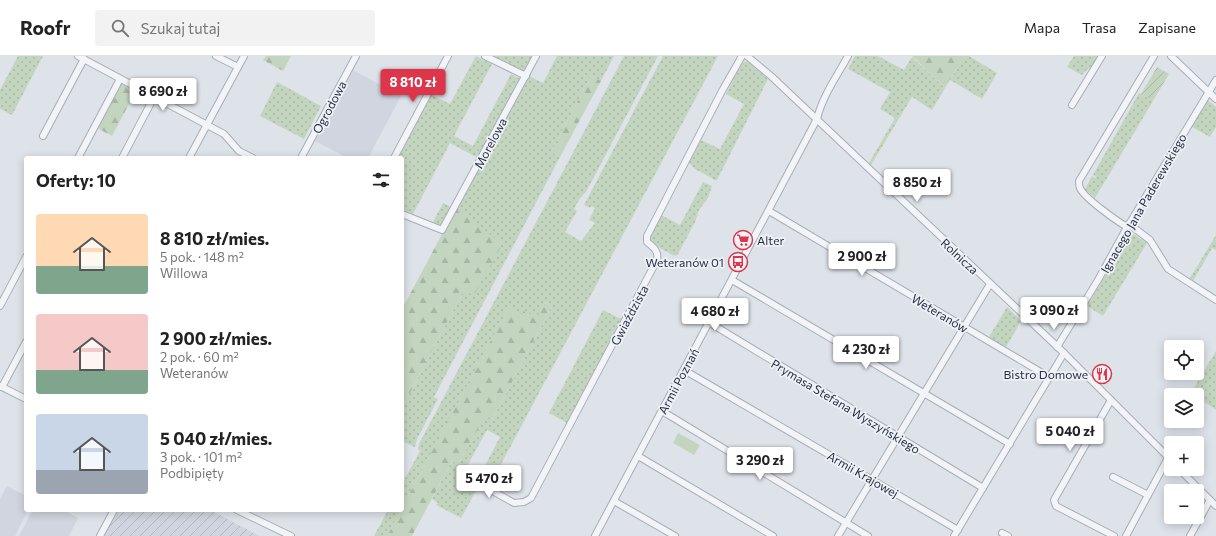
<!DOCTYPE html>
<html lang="pl">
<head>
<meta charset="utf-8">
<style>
  :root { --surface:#fff; --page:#f2f2f2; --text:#222; --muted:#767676; --line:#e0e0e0; --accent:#dd354a }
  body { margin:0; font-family:Commissioner,sans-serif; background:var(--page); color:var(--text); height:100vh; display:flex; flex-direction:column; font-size:15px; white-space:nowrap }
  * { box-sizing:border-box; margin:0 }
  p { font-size:13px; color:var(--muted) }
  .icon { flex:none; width:22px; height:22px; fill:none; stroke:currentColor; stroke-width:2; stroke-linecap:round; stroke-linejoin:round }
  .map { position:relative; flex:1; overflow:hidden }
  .details { position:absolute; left:24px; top:100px; width:380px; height:356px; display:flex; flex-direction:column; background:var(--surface); border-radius:4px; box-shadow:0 2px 10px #0003 }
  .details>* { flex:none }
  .tools { position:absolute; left:1164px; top:284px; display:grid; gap:8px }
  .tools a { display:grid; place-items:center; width:40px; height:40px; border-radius:4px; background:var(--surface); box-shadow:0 2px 10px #0003; font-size:20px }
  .price { position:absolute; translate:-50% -34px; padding:0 9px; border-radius:4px; background:#fff; color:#222; font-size:13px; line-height:26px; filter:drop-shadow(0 1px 2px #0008) }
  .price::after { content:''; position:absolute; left:50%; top:24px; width:12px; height:9px; margin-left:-6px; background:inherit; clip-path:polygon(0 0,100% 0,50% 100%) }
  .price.on { background:var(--accent); color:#fff }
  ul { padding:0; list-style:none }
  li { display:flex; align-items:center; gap:12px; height:100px; padding:0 12px }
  li span { display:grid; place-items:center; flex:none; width:112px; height:80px; border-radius:4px; color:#555 }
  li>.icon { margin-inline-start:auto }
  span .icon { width:48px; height:48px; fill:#fffc; stroke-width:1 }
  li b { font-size:17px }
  h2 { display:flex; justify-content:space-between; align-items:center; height:48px; padding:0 12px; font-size:17px }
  header { display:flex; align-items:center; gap:24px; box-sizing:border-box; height:56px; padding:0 20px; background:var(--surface); border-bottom:1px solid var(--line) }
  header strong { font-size:19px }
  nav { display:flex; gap:22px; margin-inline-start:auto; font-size:14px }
  .search { width:280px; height:36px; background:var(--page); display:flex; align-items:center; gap:10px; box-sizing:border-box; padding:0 14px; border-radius:4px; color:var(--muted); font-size:15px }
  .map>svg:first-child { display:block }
</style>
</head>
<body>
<header>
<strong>Roofr</strong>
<div class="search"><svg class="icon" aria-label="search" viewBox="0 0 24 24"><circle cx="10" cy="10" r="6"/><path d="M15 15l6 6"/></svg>Szukaj tutaj</div>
<nav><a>Mapa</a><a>Trasa</a><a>Zapisane</a></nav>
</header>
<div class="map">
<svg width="1216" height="480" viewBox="0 0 1216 480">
  <defs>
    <pattern id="industrial-furrows" width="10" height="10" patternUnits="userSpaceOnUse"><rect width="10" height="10" fill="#d0d5df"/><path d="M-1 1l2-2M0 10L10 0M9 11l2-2" fill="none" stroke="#b2b7c1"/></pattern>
    <pattern id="grass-dots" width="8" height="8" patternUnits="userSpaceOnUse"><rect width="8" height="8" fill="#c4d5bf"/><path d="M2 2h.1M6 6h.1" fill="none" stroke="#a8b7a5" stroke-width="1.8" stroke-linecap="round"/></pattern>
    <pattern id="forest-firs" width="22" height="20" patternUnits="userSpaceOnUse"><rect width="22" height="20" fill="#c4d5bf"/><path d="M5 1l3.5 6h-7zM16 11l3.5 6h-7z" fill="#a8b7a5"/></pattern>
    <pattern id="garden-furrows" width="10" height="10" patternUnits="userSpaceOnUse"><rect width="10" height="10" fill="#c4d5bf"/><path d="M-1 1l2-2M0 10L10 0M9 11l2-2" fill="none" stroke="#a8b7a5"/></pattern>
  </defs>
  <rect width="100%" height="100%" fill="#dee3ea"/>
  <g fill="#d0d5df">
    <polygon points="353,14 401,40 368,102 348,102 315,85"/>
    <polygon points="7,430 26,440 26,454 28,454 15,480 0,480 0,443"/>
    <polygon points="33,454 64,454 78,462 69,480 19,480"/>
  </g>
  <polygon fill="url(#industrial-furrows)" points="118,454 210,454 260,480 104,480"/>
  <g fill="url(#grass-dots)">
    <polygon points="18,0 43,0 12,59 0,53 0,34"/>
    <polygon points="476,0 492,8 454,80 473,90 511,18 522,24 480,103 450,87 413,158 402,154 402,102 397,102 430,38 450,48"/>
    <polygon points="491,0 533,0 524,18"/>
    <polygon points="557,0 614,0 601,25 591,20 551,96 560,101 434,341 438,343 417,383 415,391 402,385 402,352 464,234 474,239 456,152 530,16 531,21 543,27"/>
    <polygon points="624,0 658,0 586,136 580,142 574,153 577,155 565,176 581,185 595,167 589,164 595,152 591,150 590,152 584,149 663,0 718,0 490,429 478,423 500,381 487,374 460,423 465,426 468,425 478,431 461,462 436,449 438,447 432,443 452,405 458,408 484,360 492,364 552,250 545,246 537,262 521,259 508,253 402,452 402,428 420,395 418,393 420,386"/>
    <polygon points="855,0 878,0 904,14 912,1 945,32 932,54 912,41 871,109 869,107 895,62 880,53 890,36 848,13"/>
    <polygon points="964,0 969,0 997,17 982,43 950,24"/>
    <path d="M 1074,0 L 1100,0 C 1095,8 1088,12 1082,19 L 1067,11 Z"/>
    <polygon points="747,5 768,23 717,124 715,124 695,113 689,107 701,84 720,93 744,48 726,38 742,7"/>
    <polygon points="277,26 321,50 304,83 260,60"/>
    <polygon points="1139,37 1153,45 1095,142 1085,133 1092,120 1095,122 1096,121 1093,119"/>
    <polygon points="1208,44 1216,51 1216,71 1210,81 1192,71"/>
    <path d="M 703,126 L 712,130 L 708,142 L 699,154 L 695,166 L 678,198 L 675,200 C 667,195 652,191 650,180 L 661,159 L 680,169 Z"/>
    <polygon points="443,147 453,152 442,170 433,166"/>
    <polygon points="1132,177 1147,187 1103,260 1087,250 1116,202 1127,179"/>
    <polygon points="1216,179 1216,194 1212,192 1193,225 1190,222"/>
    <polygon points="1007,251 1021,265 1006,291 989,281"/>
    <polygon points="603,254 619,262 623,262 567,367 549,357"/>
    <polygon points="1216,295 1216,354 1197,341 1197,339 1191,337"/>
    <polygon points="388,454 401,454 387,480 374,480"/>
  </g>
  <g fill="url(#forest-firs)">
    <polygon points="266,0 291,0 283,15 263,4"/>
    <polygon points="912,0 964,0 945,32"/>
    <polygon points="591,20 601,25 560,101 551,96"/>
    <polygon points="122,27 136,35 112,80 97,72 120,28"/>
    <polygon points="456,152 502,188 474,239 464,234 402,352 402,253"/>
    <polygon points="545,246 552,250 492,364 484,361 458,408 452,405 412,480 387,480 401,454 402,454 402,452 508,252 521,259 524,255 537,261"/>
  </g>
  <polygon fill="url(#garden-furrows)" points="1157,11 1169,18 1153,45 1141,38"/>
  <polygon fill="#c4d5bf" points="678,377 700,389 694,399 673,387"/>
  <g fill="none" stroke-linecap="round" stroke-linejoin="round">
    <defs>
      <g id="minor">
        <polyline points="78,0 224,78 239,95 253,102"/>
        <polyline points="216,0 238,11"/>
        <polyline points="485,0 526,20"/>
        <polyline points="747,0 771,20 1064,297 1171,404"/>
        <polyline points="1171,0 1216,43"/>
        <polyline points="1072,49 1102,0"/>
        <polyline points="43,80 84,3"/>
        <polyline points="78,102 120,23"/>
        <polyline points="122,102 154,41"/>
        <polyline points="189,102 244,0"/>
        <polyline points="301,102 356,0"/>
        <polyline points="394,102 448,0"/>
        <polyline points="769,155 1049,321"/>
        <polyline points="402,158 442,174 536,0"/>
        <polyline points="1129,168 1150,184 1168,213 1216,244"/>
        <path d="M 1127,171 C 1117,165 1084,142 1080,132 C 1079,130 1079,127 1079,125 L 1154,0"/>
        <polyline points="732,224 1010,388"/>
        <polyline points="0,250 26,201"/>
        <polyline points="710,267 983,432"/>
        <polyline points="1057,291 1098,224 1125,175 1216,24"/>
        <polyline points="684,314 958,474"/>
        <polyline points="0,330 26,343"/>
        <polyline points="2,331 26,286"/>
        <polyline points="1111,344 1054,444 1056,450 1114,480"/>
        <polyline points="662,355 868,480"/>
        <polyline points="638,400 773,480"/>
        <polyline points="1179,413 1216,450"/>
        <path d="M 466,420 L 514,447 L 524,446 L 531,442 L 657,204 C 659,195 653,191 647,186 L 647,180 L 722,35 L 742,0"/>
        <polyline points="1113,421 1148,439"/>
        <polyline points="614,445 675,480"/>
        <polyline points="237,454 291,480"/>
        <polyline points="1002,477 1008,480"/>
        <polyline points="100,480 114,454"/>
        <path d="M 595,480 L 817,63 C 822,41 837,20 848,0"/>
        <polyline points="838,480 990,228"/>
        <polyline points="954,480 1064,297"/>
        <polyline points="1126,480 1168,402"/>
        <polyline points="1190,480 1210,444"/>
      </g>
    </defs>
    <use href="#minor" stroke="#a7adb8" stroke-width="8"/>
    <use href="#minor" stroke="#f2f4f7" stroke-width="6"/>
  </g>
  <defs>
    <symbol id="supermarket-ring" viewBox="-11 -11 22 22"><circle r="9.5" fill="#eef2f7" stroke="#dd354a" stroke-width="1.5"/><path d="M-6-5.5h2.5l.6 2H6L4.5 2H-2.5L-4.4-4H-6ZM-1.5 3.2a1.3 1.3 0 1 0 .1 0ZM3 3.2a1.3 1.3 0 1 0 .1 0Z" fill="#dd354a"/></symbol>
    <symbol id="bus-ring" viewBox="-11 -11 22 22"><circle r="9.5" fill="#eef2f7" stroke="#dd354a" stroke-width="1.5"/><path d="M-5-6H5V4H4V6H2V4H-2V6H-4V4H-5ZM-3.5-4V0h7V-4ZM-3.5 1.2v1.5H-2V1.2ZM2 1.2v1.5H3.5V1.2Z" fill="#dd354a"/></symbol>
    <symbol id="restaurant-ring" viewBox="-11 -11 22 22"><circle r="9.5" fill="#eef2f7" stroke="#dd354a" stroke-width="1.5"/><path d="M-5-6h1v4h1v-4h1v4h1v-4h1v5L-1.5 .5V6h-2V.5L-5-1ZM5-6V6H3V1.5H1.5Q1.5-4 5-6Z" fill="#dd354a"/></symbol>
  </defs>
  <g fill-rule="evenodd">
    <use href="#supermarket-ring" x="732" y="173" width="22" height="22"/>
    <use href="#bus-ring" x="727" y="195" width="22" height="22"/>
    <use href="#restaurant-ring" x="1091" y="307" width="22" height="22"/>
  </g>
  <g text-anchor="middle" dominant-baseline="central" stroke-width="3.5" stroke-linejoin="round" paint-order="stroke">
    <g font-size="12" fill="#262f43" stroke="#eef2f7">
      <text transform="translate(329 51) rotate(-62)">Ogrodowa</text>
      <text transform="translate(490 87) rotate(-62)">Morelowa</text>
      <text transform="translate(1143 147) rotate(-60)">Ignacego Jana Paderewskiego</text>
      <text transform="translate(960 200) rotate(43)">Rolnicza</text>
      <text transform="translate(940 257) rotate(31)">Weteranów</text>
      <text transform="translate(629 259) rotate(-62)">Gwiaździsta</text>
      <text transform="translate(678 325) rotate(-62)">Armii Poznań</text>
      <text transform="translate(846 350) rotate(31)">Prymasa Stefana Wyszyńskiego</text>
      <text transform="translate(863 418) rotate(30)">Armii Krajowej</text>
    </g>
    <g font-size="12" fill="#262f43" stroke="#eef2f7" text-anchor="end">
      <text x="757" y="184" text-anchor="start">Alter</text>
      <text x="724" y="206">Weteranów 01</text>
      <text x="1088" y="318">Bistro Domowe</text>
    </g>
  </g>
</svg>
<div class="tools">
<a><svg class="icon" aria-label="locate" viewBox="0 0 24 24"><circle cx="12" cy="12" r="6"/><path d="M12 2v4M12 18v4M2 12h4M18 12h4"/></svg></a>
<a><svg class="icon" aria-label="layers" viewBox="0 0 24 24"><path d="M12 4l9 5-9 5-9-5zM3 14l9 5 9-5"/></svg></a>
<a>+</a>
<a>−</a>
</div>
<b class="price on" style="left:413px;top:47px">8 810 zł</b>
<b class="price" style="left:163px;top:56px">8 690 zł</b>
<b class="price" style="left:917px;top:147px">8 850 zł</b>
<b class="price" style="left:862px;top:221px">2 900 zł</b>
<b class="price" style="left:1054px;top:275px">3 090 zł</b>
<b class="price" style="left:715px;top:276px">4 680 zł</b>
<b class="price" style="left:866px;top:314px">4 230 zł</b>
<b class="price" style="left:1070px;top:396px">5 040 zł</b>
<b class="price" style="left:760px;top:425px">3 290 zł</b>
<b class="price" style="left:489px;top:443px">5 470 zł</b>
<section class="details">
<h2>Oferty: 10<svg class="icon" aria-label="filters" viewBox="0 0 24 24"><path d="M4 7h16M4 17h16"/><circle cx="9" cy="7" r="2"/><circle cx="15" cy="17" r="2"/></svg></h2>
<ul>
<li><span style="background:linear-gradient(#ffd9b3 65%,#7fa58c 0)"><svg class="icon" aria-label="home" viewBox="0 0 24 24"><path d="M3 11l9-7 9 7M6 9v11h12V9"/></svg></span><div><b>8 810 zł/mies.</b><p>5 pok. · 148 m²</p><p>Willowa</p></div></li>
<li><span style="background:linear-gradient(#f6c9c9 70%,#7fa58c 0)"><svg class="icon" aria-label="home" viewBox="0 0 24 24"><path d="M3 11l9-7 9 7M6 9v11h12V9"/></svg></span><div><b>2 900 zł/mies.</b><p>2 pok. · 60 m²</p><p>Weteranów</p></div></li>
<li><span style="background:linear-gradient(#c9d6e8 70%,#9aa5b1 0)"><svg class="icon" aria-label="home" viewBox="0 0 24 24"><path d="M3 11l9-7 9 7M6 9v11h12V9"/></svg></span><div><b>5 040 zł/mies.</b><p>3 pok. · 101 m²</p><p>Podbipięty</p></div></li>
</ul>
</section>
</div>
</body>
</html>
